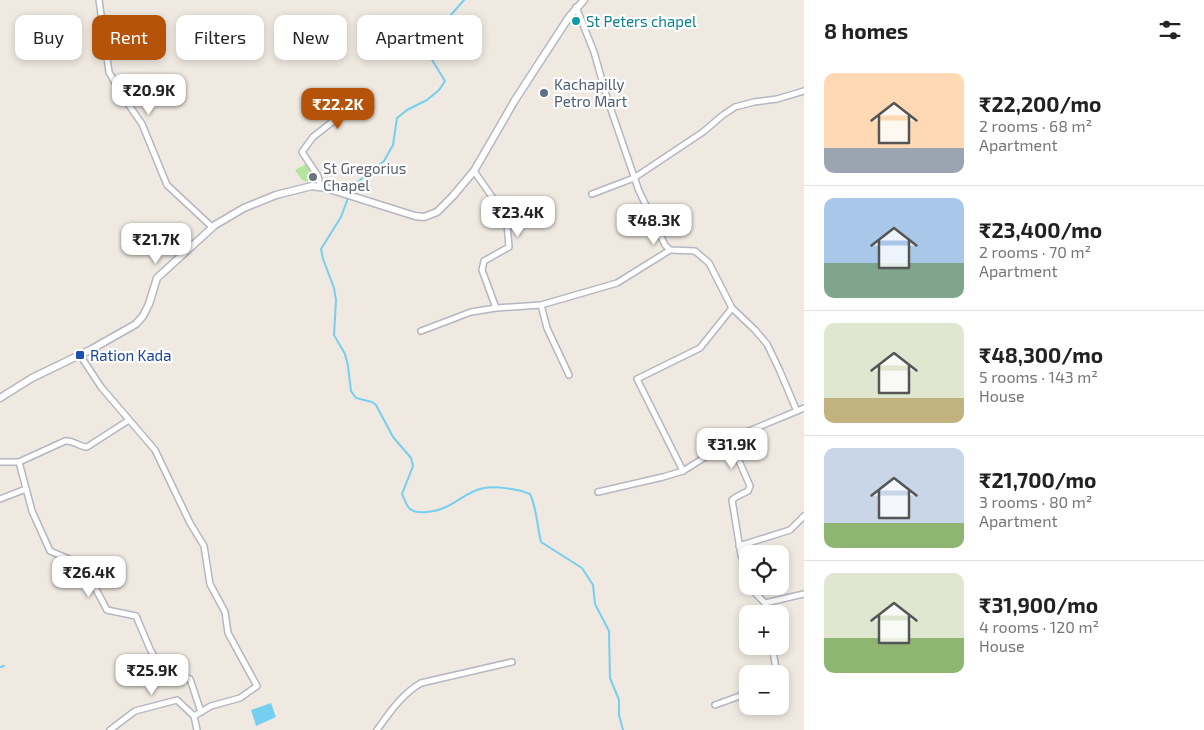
<!DOCTYPE html>
<html lang="en">
<head>
<meta charset="utf-8">
<style>
  :root { --surface:#fff; --page:#f6f6f6; --text:#222; --muted:#767676; --line:#e0e0e0; --accent:#b45309 }
  body { margin:0; font-family:"Exo 2",sans-serif; background:var(--page); color:var(--text); height:100vh; display:flex; flex-direction:column; font-size:19px; white-space:nowrap }
  * { box-sizing:border-box; margin:0 }
  p { font-size:16px; color:var(--muted) }
  .icon { flex:none; width:28px; height:28px; fill:none; stroke:currentColor; stroke-width:2; stroke-linecap:round; stroke-linejoin:round }
  .map { position:relative; flex:1; overflow:hidden }
  .drawer { display:flex; flex-direction:column; background:var(--surface); width:400px }
  .drawer>* { flex:none }
  .hud { position:absolute; left:15px; top:15px; width:475px; height:45px; display:flex; gap:10px }
  .fabs { position:absolute; left:739px; top:545px; display:grid; gap:10px }
  .fabs a { display:grid; place-items:center; width:50px; height:50px; border-radius:10px; background:var(--surface); box-shadow:0 2px 8px #0003; font-size:25px }
  .price { position:absolute; translate:-50% -42px; padding:0 11px; border-radius:10px; background:#fff; color:#222; font-size:16px; line-height:32px; filter:drop-shadow(0 1px 2px #0008) }
  .price::after { content:''; position:absolute; left:50%; top:30px; width:15px; height:11px; margin-left:-8px; background:inherit; clip-path:polygon(0 0,100% 0,50% 100%) }
  .price.current { background:var(--accent); color:#fff }
  ul { padding:0; list-style:none }
  li { display:flex; align-items:center; gap:15px; height:125px; padding:0 20px }
  li+li { border-top:1px solid var(--line) }
  li span { display:grid; place-items:center; flex:none; width:140px; height:100px; border-radius:10px; color:#555 }
  li>.icon { margin-inline-start:auto }
  span .icon { width:60px; height:60px; fill:#fffc; stroke-width:1 }
  li b { font-size:21px }
  h2 { display:flex; justify-content:space-between; align-items:center; height:60px; padding:0 20px; font-size:21px }
  .tag { padding:0 18px; border-radius:10px; background:var(--surface); box-shadow:0 2px 8px #0003; font-size:18px; line-height:45px }
  .tag.current { background:var(--accent); color:#fff }
  main { display:flex; flex:1; min-height:0 }
  .map>svg:first-child { display:block }
</style>
</head>
<body>
<main>
<div class="map">
<svg width="804" height="730" viewBox="0 0 804 730">
  <rect width="100%" height="100%" fill="#efe9e1"/>
  <polygon fill="#b6e59e" points="308,163 313,172 308,182 302,180 295,170"/>
  <polygon fill="#75cff0" points="271,703 276,717 256,726 251,710"/>
  <g fill="none" stroke-linecap="round" stroke-linejoin="round">
    <g stroke="#75cff0" stroke-width="2">
      <polyline points="350,193 354,185 384,161 393,145 397,118 407,110 427,100 439,90 445,81 429,55 427,42 464,0"/>
      <path d="M 348,198 L 341,217 L 321,249 L 323,259 L 334,288 L 336,300 L 334,335 L 345,354 L 348,366 L 351,391 L 356,398 L 372,402 L 376,405 L 393,437 L 411,458 L 413,466 L 402,494 C 404,498 406,505 409,508 C 417,516 438,511 446,507 C 459,501 470,490 484,488 C 496,486 519,489 530,494 C 537,509 537,526 541,542 L 582,568 L 593,585 L 595,604 L 609,631 L 610,678 L 619,700 L 619,715 L 623,730"/>
      <polyline points="0,667 4,666"/>
    </g>
    <defs>
      <g id="minor">
        <polyline points="99,0 109,72 120,92 142,124 167,185 212,227"/>
        <polyline points="576,7 594,52 607,98 639,191 665,245 670,250 695,251 709,263 732,308 755,330 767,344 779,369 796,409 797,411 804,408"/>
        <polyline points="474,171 504,214 507,224 509,247 484,261 482,270 496,308"/>
        <polyline points="320,187 318,176 302,152 313,137 350,108"/>
        <polyline points="592,194 634,178 703,132 723,115 735,107 754,102 777,99 804,91"/>
        <polyline points="541,305 547,328 569,375"/>
        <polyline points="421,331 471,312 496,308 541,305 617,283 670,250"/>
        <polyline points="80,355 101,387 155,450 190,523 204,546 210,584 225,612 228,633 257,686 240,698 211,706 194,716 197,730"/>
        <polyline points="0,462 19,462 32,511 50,551 83,565 107,610 136,616 150,649 162,670 190,679 201,712"/>
        <path d="M 19,462 L 65,441 C 74,440 79,447 87,447 L 129,420"/>
        <polyline points="683,471 637,379 700,348 732,308"/>
        <polyline points="598,492 663,477 683,471 731,441"/>
        <polyline points="0,499 26,489"/>
        <polyline points="739,546 790,530 804,516"/>
        <polyline points="748,572 741,555 732,500 736,497 748,491 750,486 732,445 732,438 797,411"/>
        <polyline points="752,586 753,591 765,603 804,594"/>
        <polyline points="765,603 766,614"/>
        <polyline points="772,646 777,674"/>
        <polyline points="715,705 748,693"/>
        <polyline points="110,730 135,711 177,700 194,716"/>
        <path d="M 377,730 C 390,712 402,694 421,683 L 512,662"/>
      </g>
      <polyline id="tertiary" points="0,398 32,378 92,349 136,324 143,316 149,304 157,278 215,225 244,208 276,195 312,186 326,188 415,216 424,217 437,212 453,196 474,171 515,100 569,17 584,0"/>
    </defs>
    <use href="#minor" stroke="#b4b7c1" stroke-width="8"/>
    <use href="#tertiary" stroke="#b4b7c1" stroke-width="9"/>
    <use href="#minor" stroke="#fff" stroke-width="5"/>
    <use href="#tertiary" stroke="#fff" stroke-width="6"/>
  </g>
  <circle fill="#0f9aa8" stroke="#fff" stroke-width="2" cx="576" cy="21" r="5"/>
  <circle fill="#5c6f8a" stroke="#fff" stroke-width="2" cx="544" cy="93" r="5"/>
  <circle fill="#6b7280" stroke="#fff" stroke-width="2" cx="313" cy="177" r="5"/>
  <rect fill="#1a4fb4" stroke="#fff" stroke-width="2" x="75" y="350" width="10" height="10" rx="2.5"/>
  <g text-anchor="middle" dominant-baseline="central" stroke-width="4.5" stroke-linejoin="round" paint-order="stroke">
    <g font-size="15" fill="#0d838f" stroke="#fff" text-anchor="start">
      <text x="586" y="21">St Peters chapel</text>
    </g>
    <g font-size="15" fill="#4e5e75" stroke="#fff" text-anchor="start">
      <text x="554" y="84">Kachapilly<tspan x="554" dy="17">Petro Mart</tspan></text>
    </g>
    <g font-size="15" fill="#5b616d" stroke="#fff" text-anchor="start">
      <text x="323" y="168">St Gregorius<tspan x="323" dy="17">Chapel</tspan></text>
    </g>
    <g font-size="15" fill="#164399" stroke="#fff" text-anchor="start">
      <text x="90" y="355">Ration Kada</text>
    </g>
  </g>
</svg>
<div class="fabs">
<a><svg class="icon" aria-label="locate" viewBox="0 0 24 24"><circle cx="12" cy="12" r="6"/><path d="M12 2v4M12 18v4M2 12h4M18 12h4"/></svg></a>
<a>+</a>
<a>−</a>
</div>
<b class="price" style="left:149px;top:116px">₹20.9K</b>
<b class="price current" style="left:338px;top:130px">₹22.2K</b>
<b class="price" style="left:518px;top:238px">₹23.4K</b>
<b class="price" style="left:654px;top:246px">₹48.3K</b>
<b class="price" style="left:156px;top:265px">₹21.7K</b>
<b class="price" style="left:732px;top:470px">₹31.9K</b>
<b class="price" style="left:89px;top:598px">₹26.4K</b>
<b class="price" style="left:152px;top:696px">₹25.9K</b>
<div class="hud">
<a class="tag">Buy</a>
<a class="tag current">Rent</a>
<a class="tag">Filters</a>
<a class="tag">New</a>
<a class="tag">Apartment</a>
</div>
</div>
<section class="drawer">
<h2>8 homes<svg class="icon" aria-label="filters" viewBox="0 0 24 24"><path d="M4 7h16M4 17h16"/><circle cx="9" cy="7" r="2"/><circle cx="15" cy="17" r="2"/></svg></h2>
<ul>
<li><span style="background:linear-gradient(#ffd9b3 75%,#9aa5b1 0)"><svg class="icon" aria-label="home" viewBox="0 0 24 24"><path d="M3 11l9-7 9 7M6 9v11h12V9"/></svg></span><div><b>₹22,200/mo</b><p>2 rooms · 68 m²</p><p>Apartment</p></div></li>
<li><span style="background:linear-gradient(#a9c7e8 65%,#7fa58c 0)"><svg class="icon" aria-label="home" viewBox="0 0 24 24"><path d="M3 11l9-7 9 7M6 9v11h12V9"/></svg></span><div><b>₹23,400/mo</b><p>2 rooms · 70 m²</p><p>Apartment</p></div></li>
<li><span style="background:linear-gradient(#dfe7d0 75%,#c2b280 0)"><svg class="icon" aria-label="home" viewBox="0 0 24 24"><path d="M3 11l9-7 9 7M6 9v11h12V9"/></svg></span><div><b>₹48,300/mo</b><p>5 rooms · 143 m²</p><p>House</p></div></li>
<li><span style="background:linear-gradient(#c9d6e8 75%,#8fb573 0)"><svg class="icon" aria-label="home" viewBox="0 0 24 24"><path d="M3 11l9-7 9 7M6 9v11h12V9"/></svg></span><div><b>₹21,700/mo</b><p>3 rooms · 80 m²</p><p>Apartment</p></div></li>
<li><span style="background:linear-gradient(#dfe7d0 65%,#8fb573 0)"><svg class="icon" aria-label="home" viewBox="0 0 24 24"><path d="M3 11l9-7 9 7M6 9v11h12V9"/></svg></span><div><b>₹31,900/mo</b><p>4 rooms · 120 m²</p><p>House</p></div></li>
</ul>
</section>
</main>
</body>
</html>
